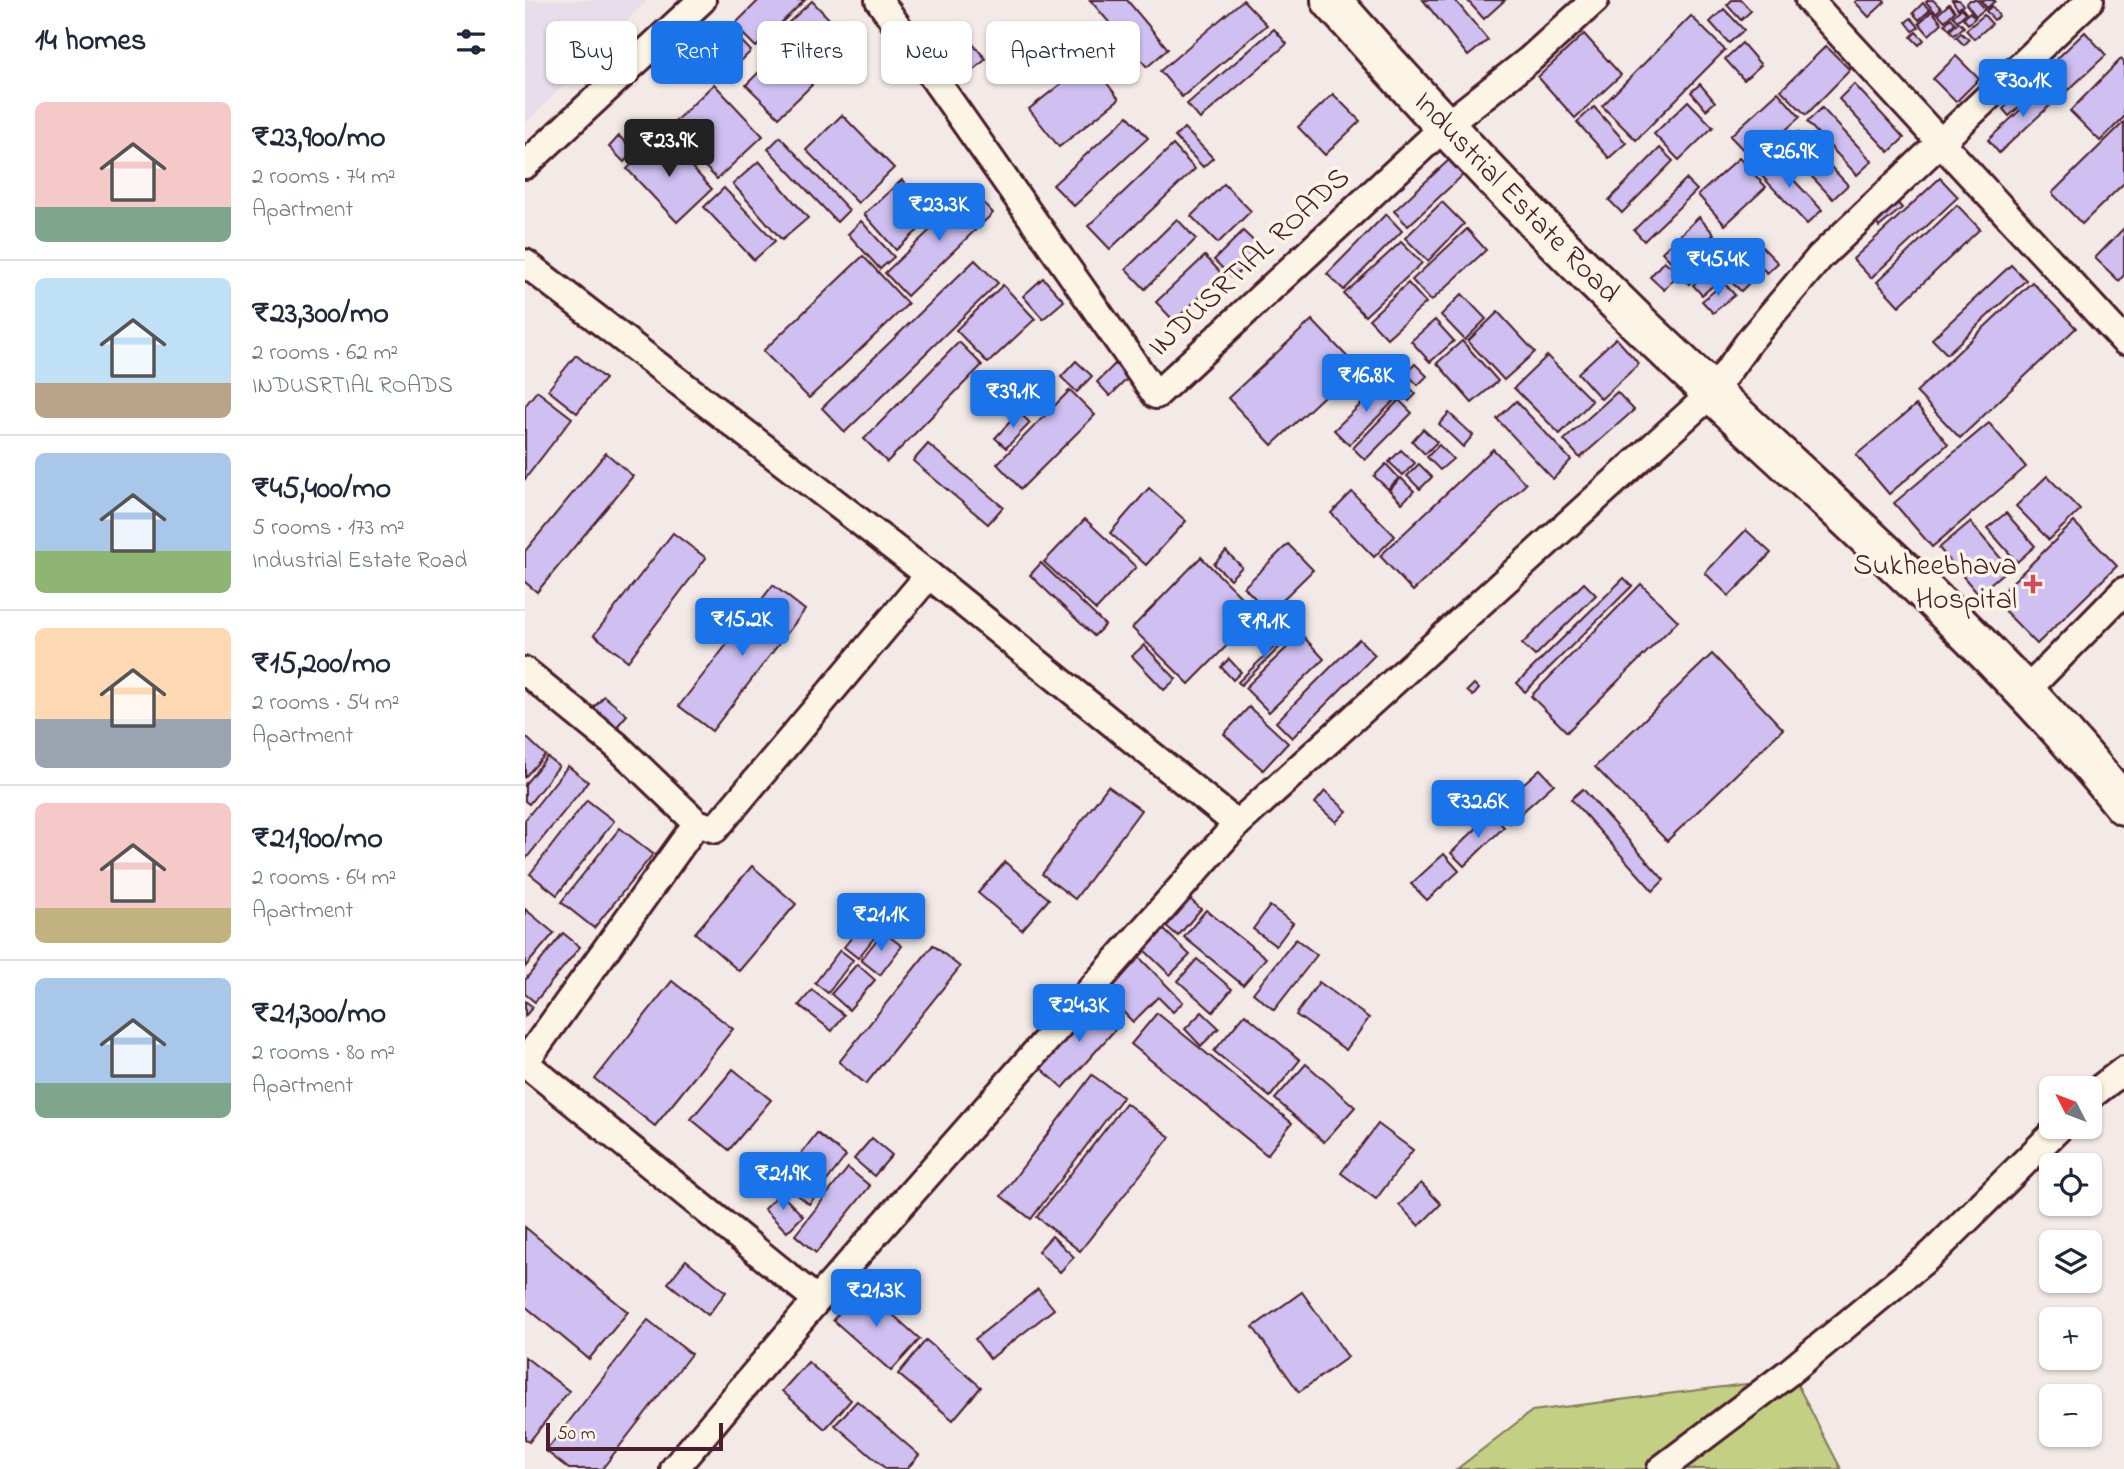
<!DOCTYPE html>
<html lang="en">
<head>
<meta charset="utf-8">
<style>
  :root { --surface:#fff; --page:#f2f2f3; --text:#1f2937; --muted:#747a83; --line:#e0e1e3; --accent:#1a73e8 }
  body { margin:0; font-family:"Indie Flower",sans-serif; background:var(--page); color:var(--text); height:100vh; display:flex; flex-direction:column; font-size:26px; white-space:nowrap }
  * { box-sizing:border-box; margin:0 }
  p { font-size:23px; color:var(--muted) }
  .icon { flex:none; width:38px; height:38px; fill:none; stroke:currentColor; stroke-width:2; stroke-linecap:round; stroke-linejoin:round }
  .map { position:relative; flex:1; overflow:hidden }
  .panel { display:flex; flex-direction:column; background:var(--surface); width:525px }
  .panel>* { flex:none }
  .hud { position:absolute; left:21px; top:21px; width:665px; height:63px; display:flex; gap:14px }
  .needle { width:46px; rotate:312deg }
  .fabs { position:absolute; left:1514px; top:1076px; display:grid; gap:14px }
  .fabs a { display:grid; place-items:center; width:63px; height:63px; border-radius:10px; background:var(--surface); box-shadow:0 2px 5px #0004; font-size:35px }
  .scale { position:absolute; left:21px; bottom:18px; width:177px; box-sizing:border-box; padding-left:7px; border:4px solid #4a1f2b; border-top:0; font-size:19px; line-height:24px; white-space:nowrap; color:#4a1f2b; -webkit-text-stroke:5px #fcf5e5; paint-order:stroke }
  .price { position:absolute; translate:-50% -60px; padding:0 16px; border-radius:7px; background:var(--accent); color:#fff; font-size:23px; line-height:46px; filter:drop-shadow(0 2px 4px #0008) }
  .price::after { content:''; position:absolute; left:50%; top:42px; width:21px; height:16px; margin-left:-10px; background:inherit; clip-path:polygon(0 0,100% 0,50% 100%) }
  .price.selected { background:#222; color:#fff }
  ul { padding:0; list-style:none }
  li { display:flex; align-items:center; gap:21px; height:175px; padding:0 35px }
  li+li { border-top:2px solid var(--line) }
  li span { display:grid; place-items:center; flex:none; width:196px; height:140px; border-radius:10px; color:#555 }
  li>.icon { margin-inline-start:auto }
  span .icon { width:84px; height:84px; fill:#fffc; stroke-width:1 }
  li b { font-size:30px }
  h2 { display:flex; justify-content:space-between; align-items:center; height:84px; padding:0 35px; font-size:30px }
  .pill { padding:0 24px; border-radius:10px; background:var(--surface); box-shadow:0 2px 5px #0004; font-size:24px; line-height:63px }
  .pill.selected { background:var(--accent); color:#fff }
  main { display:flex; flex:1; min-height:0 }
  .map>svg:first-child { display:block }
</style>
</head>
<body>
<main>
<section class="panel">
<h2>14 homes<svg class="icon" aria-label="filters" viewBox="0 0 24 24"><path d="M4 7h16M4 17h16"/><circle cx="9" cy="7" r="2"/><circle cx="15" cy="17" r="2"/></svg></h2>
<ul>
<li><span style="background:linear-gradient(#f6c9c9 75%,#7fa58c 0)"><svg class="icon" aria-label="home" viewBox="0 0 24 24"><path d="M3 11l9-7 9 7M6 9v11h12V9"/></svg></span><div><b>₹23,900/mo</b><p>2 rooms · 74 m²</p><p>Apartment</p></div></li>
<li><span style="background:linear-gradient(#bfe0f5 75%,#b9a48a 0)"><svg class="icon" aria-label="home" viewBox="0 0 24 24"><path d="M3 11l9-7 9 7M6 9v11h12V9"/></svg></span><div><b>₹23,300/mo</b><p>2 rooms · 62 m²</p><p>INDUSRTIAL ROADS</p></div></li>
<li><span style="background:linear-gradient(#a9c7e8 70%,#8fb573 0)"><svg class="icon" aria-label="home" viewBox="0 0 24 24"><path d="M3 11l9-7 9 7M6 9v11h12V9"/></svg></span><div><b>₹45,400/mo</b><p>5 rooms · 173 m²</p><p>Industrial Estate Road</p></div></li>
<li><span style="background:linear-gradient(#ffd9b3 65%,#9aa5b1 0)"><svg class="icon" aria-label="home" viewBox="0 0 24 24"><path d="M3 11l9-7 9 7M6 9v11h12V9"/></svg></span><div><b>₹15,200/mo</b><p>2 rooms · 54 m²</p><p>Apartment</p></div></li>
<li><span style="background:linear-gradient(#f6c9c9 75%,#c2b280 0)"><svg class="icon" aria-label="home" viewBox="0 0 24 24"><path d="M3 11l9-7 9 7M6 9v11h12V9"/></svg></span><div><b>₹21,900/mo</b><p>2 rooms · 64 m²</p><p>Apartment</p></div></li>
<li><span style="background:linear-gradient(#a9c7e8 75%,#7fa58c 0)"><svg class="icon" aria-label="home" viewBox="0 0 24 24"><path d="M3 11l9-7 9 7M6 9v11h12V9"/></svg></span><div><b>₹21,300/mo</b><p>2 rooms · 80 m²</p><p>Apartment</p></div></li>
</ul>
</section>
<div class="map">
<svg width="1599" height="1469" viewBox="0 0 1599 1469">
  <rect width="100%" height="100%" fill="#f3eae7"/>
  <filter id="ink" filterUnits="userSpaceOnUse"><feTurbulence type="fractalNoise" baseFrequency=".0143" numOctaves="2"/><feDisplacementMap in="SourceGraphic" scale="14" xChannelSelector="R" yChannelSelector="G"/><feConvolveMatrix kernelMatrix="1 2 1 2 8 2 1 2 1" color-interpolation-filters="sRGB"/></filter>
  <g filter="url(#ink)">
    <polygon fill="#e8ddea" points="0,0 123,0 0,124"/>
    <polygon fill="#c3d084" stroke="#867858" stroke-width="2" points="1269,1378 1316,1469 932,1469 1007,1411"/>
    <g fill="#cfc0f1" stroke="#4a1f2b" stroke-width="2">
      <polygon points="234,0 280,0 231,47 209,25"/>
      <polygon points="565,0 602,0 643,49 622,67"/>
      <polygon points="718,0 742,25 657,97 635,71"/>
      <polygon points="898,0 930,0 963,40 943,56"/>
      <polygon points="942,0 980,0 959,19"/>
      <polygon points="1207,0 1216,0 1226,11 1216,20 1202,5"/>
      <polygon points="1332,0 1358,0 1360,2 1344,17 1330,2"/>
      <polygon points="1403,0 1408,0 1416,8 1411,13 1401,2"/>
      <polygon points="1427,0 1434,0 1438,5 1433,9"/>
      <polygon points="1445,0 1452,0 1460,9 1451,16 1441,4"/>
      <polygon points="1455,0 1469,0 1470,1 1462,8"/>
      <polygon points="287,1 310,25 272,61 249,36"/>
      <polygon points="1398,3 1405,10 1394,20 1388,13"/>
      <polygon points="1424,4 1430,11 1420,21 1413,14"/>
      <polygon points="1467,6 1474,16 1469,20 1461,11"/>
      <polygon points="1437,8 1441,13 1432,21 1428,16"/>
      <polygon points="1199,9 1219,30 1204,43 1185,22"/>
      <polygon points="1407,11 1417,23 1404,35 1394,23"/>
      <polygon points="1445,12 1450,18 1443,24 1438,18"/>
      <polygon points="1459,15 1467,24 1449,39 1441,30"/>
      <polygon points="1166,16 1200,50 1111,140 1077,106"/>
      <polygon points="1386,18 1394,27 1388,31 1381,22"/>
      <polygon points="1426,18 1430,23 1424,29 1420,24"/>
      <polygon points="1434,22 1439,27 1429,35 1425,30"/>
      <polygon points="203,27 226,51 201,76 177,52"/>
      <polygon points="749,29 762,44 675,119 662,104"/>
      <polygon points="312,31 330,49 295,83 278,65"/>
      <polygon points="1391,32 1399,40 1394,45 1386,37"/>
      <polygon points="1560,32 1581,55 1537,96 1516,74"/>
      <polygon points="438,33 461,59 442,76 419,50"/>
      <polygon points="1436,33 1444,40 1439,45 1431,37"/>
      <polygon points="1059,34 1096,75 1050,118 1013,77"/>
      <polygon points="1217,43 1236,65 1219,80 1200,59"/>
      <polygon points="1301,46 1325,70 1281,115 1256,90"/>
      <polygon points="254,52 287,85 254,117 221,85"/>
      <polygon points="1431,56 1454,79 1431,102 1408,79"/>
      <polygon points="1596,59 1599,62 1599,117 1575,141 1545,111"/>
      <polygon points="565,61 594,99 534,147 504,109"/>
      <polygon points="1511,78 1518,85 1484,116 1478,109"/>
      <polygon points="189,84 238,136 192,179 143,128"/>
      <polygon points="1175,84 1190,102 1181,110 1166,92"/>
      <polygon points="1329,84 1379,138 1364,152 1314,99"/>
      <polygon points="1521,86 1533,98 1474,153 1463,140"/>
      <polygon points="1253,92 1275,117 1228,160 1205,136"/>
      <polygon points="808,94 835,121 800,155 773,127"/>
      <polygon points="1163,101 1188,127 1154,160 1129,134"/>
      <polygon points="1069,107 1101,143 1084,158 1052,122"/>
      <polygon points="1297,108 1347,161 1332,175 1282,122"/>
      <polygon points="317,115 369,168 333,203 281,150"/>
      <polygon points="603,116 623,138 549,206 528,185"/>
      <polygon points="1599,122 1599,183 1557,224 1527,193"/>
      <polygon points="659,128 688,158 678,167 650,137"/>
      <polygon points="1273,132 1323,185 1308,199 1258,146"/>
      <polygon points="137,135 187,189 152,222 102,169"/>
      <polygon points="94,136 109,151 99,162 84,147"/>
      <polygon points="255,137 324,210 312,222 243,149"/>
      <polygon points="648,145 670,169 585,249 563,226"/>
      <polygon points="1135,148 1148,161 1097,213 1084,200"/>
      <polygon points="1247,157 1297,210 1282,224 1232,171"/>
      <polygon points="1214,158 1241,187 1200,225 1173,195"/>
      <polygon points="925,159 939,174 883,226 869,211"/>
      <polygon points="234,161 283,218 257,240 208,184"/>
      <polygon points="1415,178 1433,197 1346,278 1328,259"/>
      <polygon points="1161,179 1172,190 1119,241 1109,230"/>
      <polygon points="377,180 409,216 371,250 339,214"/>
      <polygon points="699,184 726,211 693,243 666,216"/>
      <polygon points="199,188 250,241 229,260 179,207"/>
      <polygon points="447,190 468,213 382,296 360,273"/>
      <polygon points="1371,201 1377,208 1354,227 1349,220"/>
      <polygon points="917,202 939,224 903,261 880,238"/>
      <polygon points="1432,205 1455,229 1374,306 1352,282"/>
      <polygon points="861,214 877,231 819,290 802,274"/>
      <polygon points="1174,217 1189,234 1153,269 1137,252"/>
      <polygon points="652,219 671,239 620,289 601,269"/>
      <polygon points="336,221 369,257 355,269 323,234"/>
      <polygon points="1599,228 1599,275 1594,281 1570,258"/>
      <polygon points="942,229 961,250 906,301 887,280"/>
      <polygon points="718,231 737,249 708,278 689,260"/>
      <polygon points="1231,241 1253,263 1242,273 1221,252"/>
      <polygon points="876,242 897,263 840,316 819,294"/>
      <polygon points="1180,251 1189,259 1164,284 1155,275"/>
      <polygon points="338,256 383,304 284,398 238,351"/>
      <polygon points="680,256 698,275 649,321 631,302"/>
      <polygon points="1222,256 1236,271 1216,291 1201,277"/>
      <polygon points="450,260 473,283 320,432 297,408"/>
      <polygon points="1139,261 1154,273 1139,290 1125,277"/>
      <polygon points="1486,265 1501,280 1422,354 1407,339"/>
      <polygon points="1189,267 1198,277 1177,295 1168,285"/>
      <polygon points="518,278 539,301 518,319 498,296"/>
      <polygon points="1507,282 1551,328 1435,438 1391,392"/>
      <polygon points="883,283 901,303 862,338 844,319"/>
      <polygon points="1199,283 1210,295 1188,313 1177,301"/>
      <polygon points="478,285 510,319 463,363 431,330"/>
      <polygon points="937,294 961,319 940,340 916,315"/>
      <polygon points="973,312 1010,352 979,380 943,341"/>
      <polygon points="787,320 831,366 747,445 703,398"/>
      <polygon points="910,320 929,341 905,362 886,341"/>
      <polygon points="1091,338 1114,364 1076,399 1053,373"/>
      <polygon points="937,341 973,381 947,403 912,363"/>
      <polygon points="434,342 457,365 362,462 339,439"/>
      <polygon points="51,355 80,379 52,413 23,390"/>
      <polygon points="1022,356 1067,401 1035,434 989,388"/>
      <polygon points="551,361 567,376 552,392 536,377"/>
      <polygon points="590,364 604,377 585,396 572,382"/>
      <polygon points="890,364 902,376 893,385 881,373"/>
      <polygon points="874,377 891,394 884,401 868,384"/>
      <polygon points="858,383 873,397 824,445 809,430"/>
      <polygon points="545,390 570,415 496,489 472,464"/>
      <polygon points="12,391 47,418 0,479 0,406"/>
      <polygon points="1092,392 1109,410 1055,458 1039,440"/>
      <polygon points="874,400 887,413 840,460 828,448"/>
      <polygon points="991,401 1046,460 1028,479 972,419"/>
      <polygon points="1391,405 1423,444 1364,494 1331,455"/>
      <polygon points="494,412 505,423 481,448 470,438"/>
      <polygon points="924,413 948,435 938,447 914,424"/>
      <polygon points="1464,423 1501,467 1407,547 1369,503"/>
      <polygon points="898,429 912,442 900,454 887,441"/>
      <polygon points="403,444 478,507 463,524 388,461"/>
      <polygon points="914,445 928,459 915,470 902,457"/>
      <polygon points="968,449 1001,484 888,591 855,556"/>
      <polygon points="876,450 890,463 878,475 864,462"/>
      <polygon points="81,453 108,476 12,592 0,582 0,551"/>
      <polygon points="861,464 874,478 863,489 849,476"/>
      <polygon points="894,464 907,477 895,489 882,476"/>
      <polygon points="1522,476 1555,510 1524,540 1491,506"/>
      <polygon points="876,478 889,491 877,503 864,490"/>
      <polygon points="624,488 661,521 621,565 585,533"/>
      <polygon points="827,492 870,536 849,557 806,513"/>
      <polygon points="1481,513 1510,546 1492,562 1462,528"/>
      <polygon points="560,519 611,567 571,610 519,562"/>
      <polygon points="1445,522 1484,568 1453,594 1414,548"/>
      <polygon points="1549,522 1592,566 1512,644 1469,600"/>
      <polygon points="1221,530 1246,553 1204,596 1180,573"/>
      <polygon points="148,533 181,558 103,661 69,635"/>
      <polygon points="763,544 788,570 744,613 719,587"/>
      <polygon points="701,551 717,567 705,579 689,564"/>
      <polygon points="676,557 733,614 664,684 607,628"/>
      <polygon points="516,563 580,625 569,636 505,575"/>
      <polygon points="1099,578 1107,586 1000,692 992,683"/>
      <polygon points="1059,583 1071,595 1010,656 997,644"/>
      <polygon points="1116,584 1153,621 1042,732 1006,696"/>
      <polygon points="248,585 280,610 187,731 154,706"/>
      <polygon points="762,634 764,638 716,685 713,682"/>
      <polygon points="776,634 799,659 744,712 720,688"/>
      <polygon points="834,639 850,655 767,738 751,722"/>
      <polygon points="619,645 651,679 639,690 607,656"/>
      <polygon points="1187,654 1258,729 1142,841 1070,767"/>
      <polygon points="704,659 716,672 708,680 696,667"/>
      <polygon points="949,684 954,689 948,696 942,691"/>
      <polygon points="79,696 102,715 89,730 66,711"/>
      <polygon points="724,707 763,743 738,770 699,734"/>
      <polygon points="0,736 20,755 0,777"/>
      <polygon points="22,757 34,766 4,804 0,801 0,784"/>
      <polygon points="43,766 63,782 0,860 0,820"/>
      <polygon points="1015,769 1029,784 985,823 971,808"/>
      <polygon points="583,786 616,810 550,899 517,874"/>
      <polygon points="1058,789 1139,880 1128,891 1046,799"/>
      <polygon points="800,791 822,811 811,822 790,803"/>
      <polygon points="62,800 89,821 32,895 5,874"/>
      <polygon points="966,814 979,827 939,866 926,853"/>
      <polygon points="95,828 128,854 69,928 36,902"/>
      <polygon points="919,854 934,871 902,900 886,884"/>
      <polygon points="480,862 524,899 497,930 453,893"/>
      <polygon points="227,866 271,904 214,971 170,933"/>
      <polygon points="656,891 676,909 653,936 633,919"/>
      <polygon points="745,906 768,923 751,946 728,929"/>
      <polygon points="0,909 29,933 0,967"/>
      <polygon points="681,910 741,958 718,985 659,937"/>
      <polygon points="343,917 357,928 333,958 319,947"/>
      <polygon points="633,924 665,955 645,975 613,944"/>
      <polygon points="358,932 377,946 355,975 336,960"/>
      <polygon points="38,933 55,947 10,1002 0,994 0,980"/>
      <polygon points="771,939 792,955 749,1010 728,993"/>
      <polygon points="408,945 435,967 341,1084 314,1062"/>
      <polygon points="315,950 328,960 303,993 290,983"/>
      <polygon points="609,952 658,1002 648,1012 633,997 608,1022 574,987"/>
      <polygon points="672,959 707,989 688,1012 653,981"/>
      <polygon points="332,964 350,980 324,1010 306,994"/>
      <polygon points="147,981 208,1029 130,1126 70,1079"/>
      <polygon points="794,982 844,1018 821,1050 771,1015"/>
      <polygon points="287,990 319,1015 307,1031 274,1005"/>
      <polygon points="570,1000 596,1023 538,1088 512,1065"/>
      <polygon points="0,1001 8,1007 0,1016"/>
      <polygon points="677,1012 694,1028 676,1046 660,1029"/>
      <polygon points="632,1013 767,1123 742,1155 606,1044"/>
      <polygon points="720,1014 775,1060 745,1097 689,1051"/>
      <polygon points="781,1064 830,1107 799,1142 750,1099"/>
      <polygon points="208,1069 246,1100 204,1150 166,1119"/>
      <polygon points="567,1075 598,1097 506,1219 476,1196"/>
      <polygon points="601,1103 645,1137 555,1251 512,1217"/>
      <polygon points="853,1124 888,1150 851,1199 816,1173"/>
      <polygon points="292,1133 321,1156 284,1204 255,1181"/>
      <polygon points="347,1138 367,1155 349,1176 329,1159"/>
      <polygon points="323,1168 345,1186 291,1253 270,1235"/>
      <polygon points="896,1183 916,1204 894,1226 874,1205"/>
      <polygon points="255,1193 278,1216 262,1232 239,1209"/>
      <polygon points="0,1227 103,1312 64,1359 0,1306"/>
      <polygon points="527,1236 549,1257 535,1272 513,1251"/>
      <polygon points="161,1260 201,1292 183,1315 143,1283"/>
      <polygon points="337,1287 395,1339 366,1371 308,1320"/>
      <polygon points="513,1289 529,1309 465,1359 450,1339"/>
      <polygon points="777,1292 823,1357 774,1392 728,1327"/>
      <polygon points="123,1320 166,1354 77,1469 44,1469 21,1451"/>
      <polygon points="401,1340 456,1387 428,1420 373,1374"/>
      <polygon points="0,1357 44,1391 4,1442 0,1439"/>
      <polygon points="283,1362 326,1400 300,1429 257,1391"/>
      <polygon points="332,1401 394,1455 382,1469 361,1469 310,1425"/>
    </g>
    <g fill="none" stroke-linecap="round" stroke-linejoin="round">
      <defs>
        <g id="street">
          <polyline points="354,0 631,395 919,127 1004,60 1070,0"/>
          <polyline points="1284,0 1599,341"/>
          <polyline points="0,165 177,0"/>
          <polyline points="0,263 404,575 190,829 172,823 92,746 0,671"/>
          <polyline points="1499,693 1599,591"/>
          <polyline points="712,824 1187,393 1225,340 1295,257 1565,0"/>
          <polyline points="0,1062 172,823"/>
          <polyline points="0,1063 292,1300"/>
          <polyline points="1564,1097 1599,1070"/>
          <polyline points="149,1469 292,1300 712,824 404,575"/>
          <polyline points="1136,1469 1263,1373 1408,1253 1535,1127"/>
        </g>
        <g id="secondary">
          <path id="s1" d="M 806,0 C 926,137 1052,267 1185,391 C 1327,524 1477,653 1599,805"/>
        </g>
      </defs>
      <use href="#street" stroke="#4a1f2b" stroke-width="32"/>
      <use href="#secondary" stroke="#4a1f2b" stroke-width="44"/>
      <use href="#street" stroke="#fcf5e5" stroke-width="26"/>
      <use href="#secondary" stroke="#fcf5e5" stroke-width="38"/>
    </g>
  </g>
  <path fill="#d1495b" stroke="#fcf5e5" stroke-width="2.5" d="M1504.5 573.5h7v7h7v7h-7v7h-7v-7h-7v-7h7z"/>
  <g text-anchor="middle" dominant-baseline="central" stroke-width="7" stroke-linejoin="round" paint-order="stroke">
    <g font-size="30" fill="#4a1f2b" stroke="#fcf5e5">
      <text stroke="none"><textPath href="#s1" startOffset="271">Industrial Estate Road</textPath></text>
      <text transform="translate(725 263) rotate(-43)">INDUSRTIAL ROADS</text>
    </g>
    <g font-size="30" fill="#4a1f2b" stroke="#fcf5e5" text-anchor="end">
      <text x="1492" y="567">Sukheebhava<tspan x="1492" dy="34">Hospital</tspan></text>
    </g>
  </g>
</svg>
<div class="fabs">
<a><svg class="needle" viewBox="-14 -14 28 28"><path d="M0-13l5 13h-10z" fill="#e53935"/><path d="M0 13l5-13h-10z" fill="#747a83"/></svg></a>
<a><svg class="icon" aria-label="locate" viewBox="0 0 24 24"><circle cx="12" cy="12" r="6"/><path d="M12 2v4M12 18v4M2 12h4M18 12h4"/></svg></a>
<a><svg class="icon" aria-label="layers" viewBox="0 0 24 24"><path d="M12 4l9 5-9 5-9-5zM3 14l9 5 9-5"/></svg></a>
<a>+</a>
<a>−</a>
</div>
<div class="scale">50 m</div>
<b class="price" style="left:1498px;top:119px">₹30.1K</b>
<b class="price selected" style="left:144px;top:179px">₹23.9K</b>
<b class="price" style="left:1264px;top:190px">₹26.9K</b>
<b class="price" style="left:414px;top:243px">₹23.3K</b>
<b class="price" style="left:1193px;top:298px">₹45.4K</b>
<b class="price" style="left:841px;top:414px">₹16.8K</b>
<b class="price" style="left:488px;top:430px">₹39.1K</b>
<b class="price" style="left:217px;top:658px">₹15.2K</b>
<b class="price" style="left:739px;top:660px">₹19.1K</b>
<b class="price" style="left:953px;top:840px">₹32.6K</b>
<b class="price" style="left:356px;top:953px">₹21.1K</b>
<b class="price" style="left:554px;top:1044px">₹24.3K</b>
<b class="price" style="left:258px;top:1212px">₹21.9K</b>
<b class="price" style="left:351px;top:1329px">₹21.3K</b>
<div class="hud">
<a class="pill">Buy</a>
<a class="pill selected">Rent</a>
<a class="pill">Filters</a>
<a class="pill">New</a>
<a class="pill">Apartment</a>
</div>
</div>
</main>
</body>
</html>
